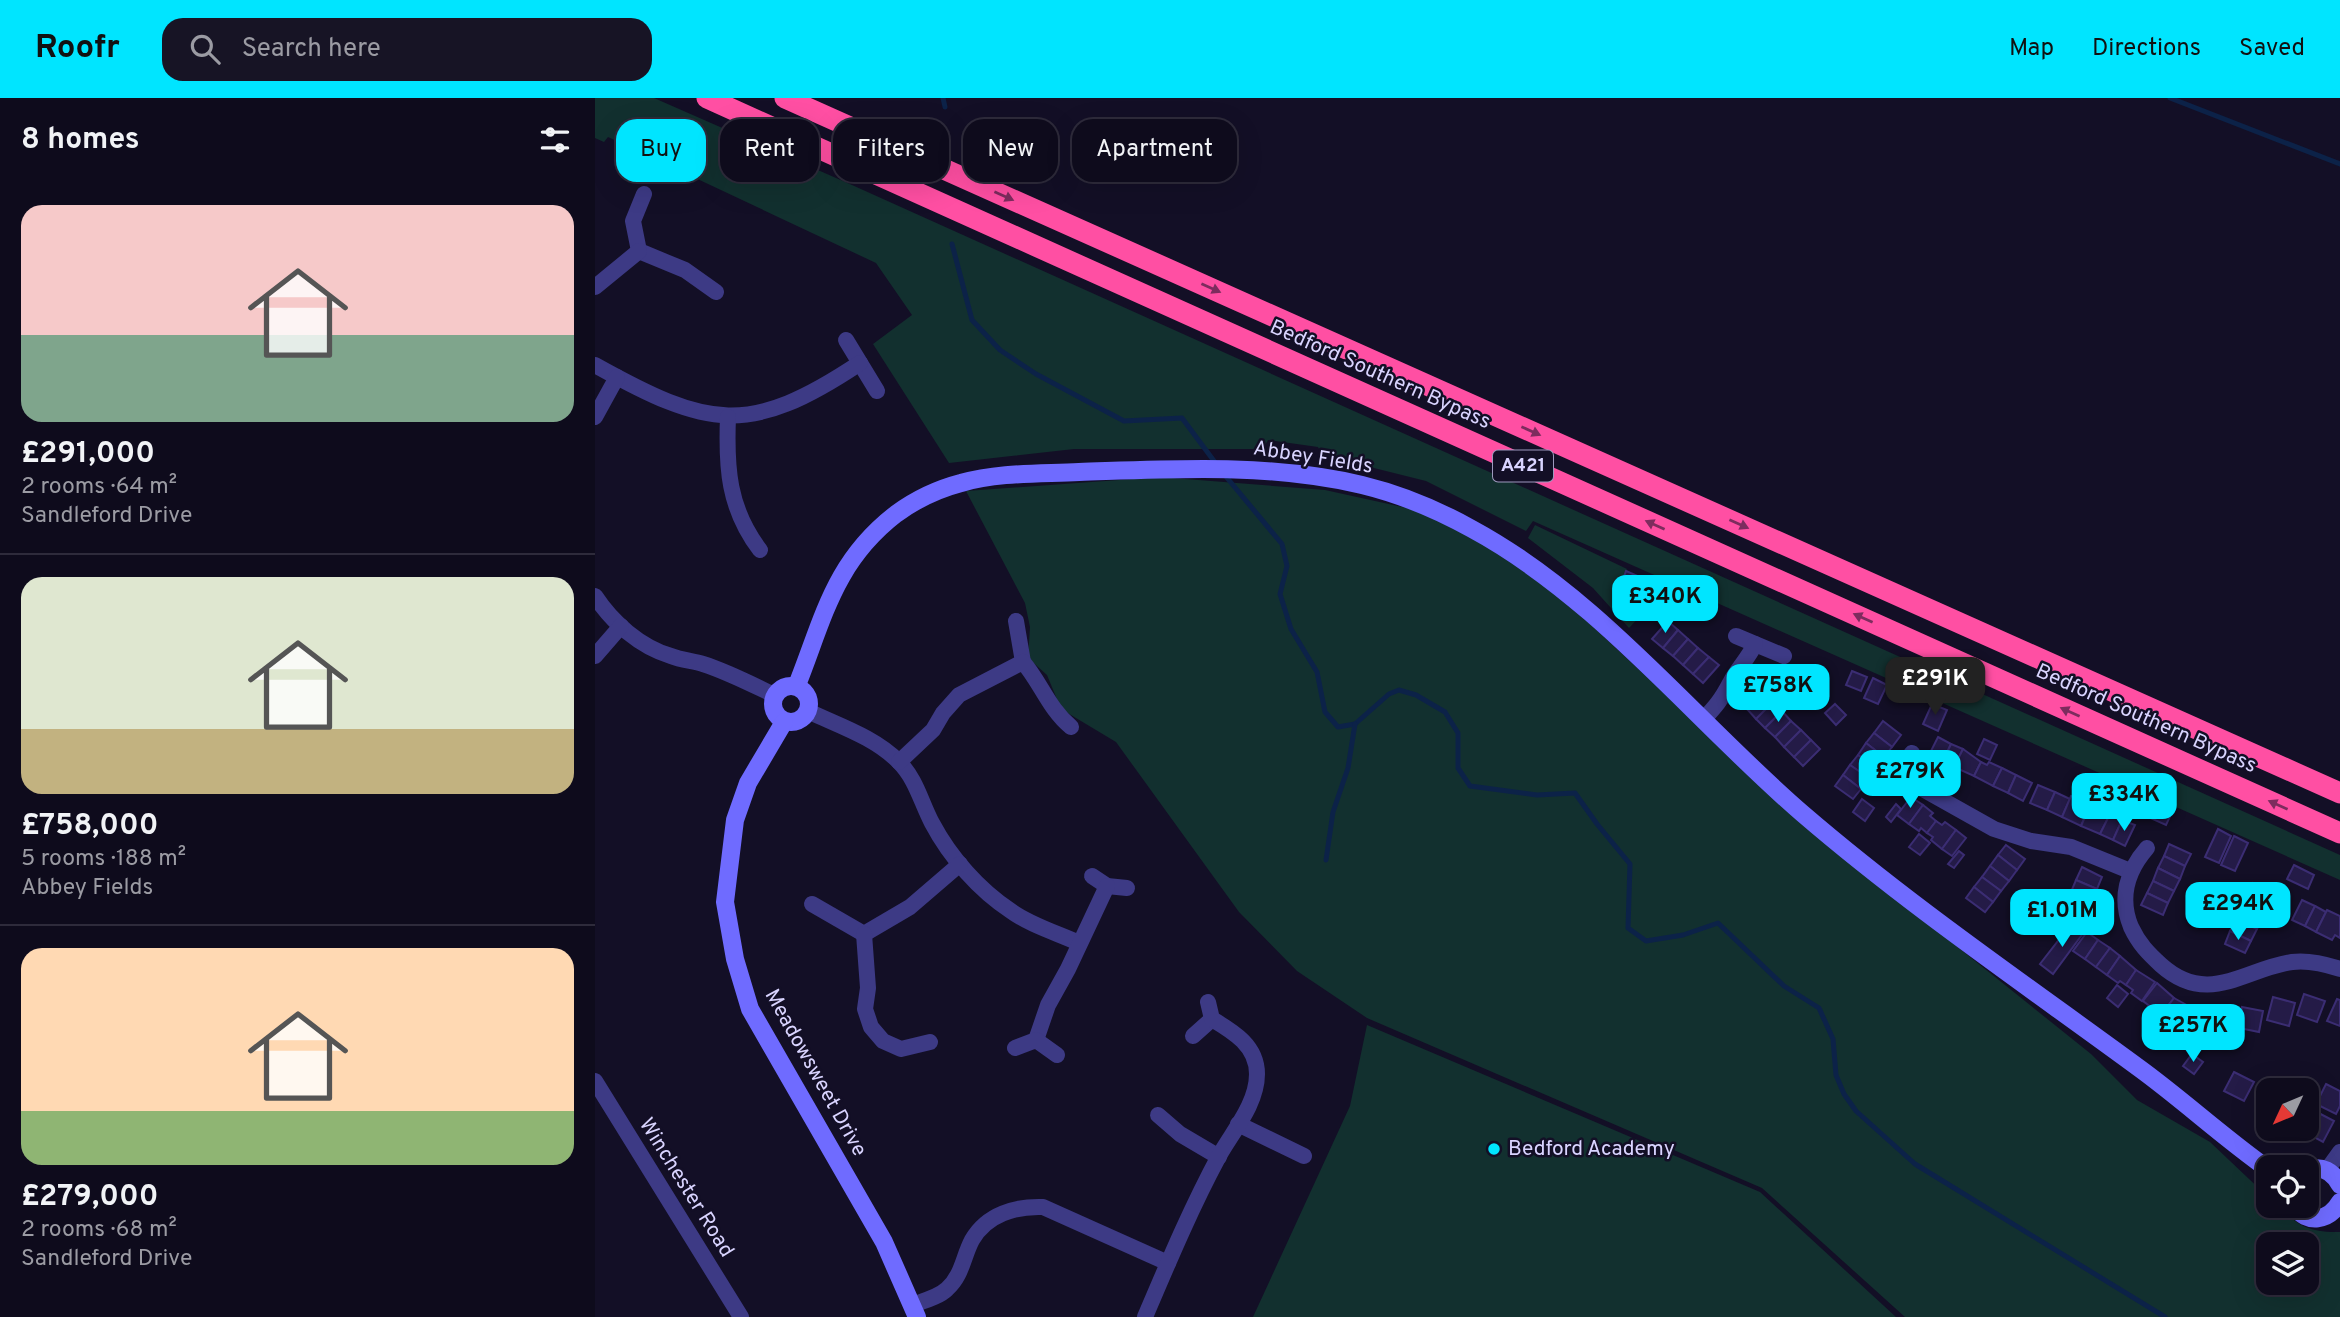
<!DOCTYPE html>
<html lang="en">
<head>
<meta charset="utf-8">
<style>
  :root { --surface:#0e0b1c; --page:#171425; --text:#f1f3f6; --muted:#9b9ba3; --line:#2e2b3b; --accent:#00e5ff }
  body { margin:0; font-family:Overpass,sans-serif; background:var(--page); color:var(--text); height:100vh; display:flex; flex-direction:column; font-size:26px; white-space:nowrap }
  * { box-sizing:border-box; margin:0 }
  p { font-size:23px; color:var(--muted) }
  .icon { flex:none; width:38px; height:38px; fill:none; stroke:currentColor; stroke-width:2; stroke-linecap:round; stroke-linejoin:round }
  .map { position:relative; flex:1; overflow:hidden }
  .sheet { display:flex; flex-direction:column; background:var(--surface); width:595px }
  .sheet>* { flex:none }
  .hud { position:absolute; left:21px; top:21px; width:665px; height:63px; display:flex; gap:14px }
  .needle { width:46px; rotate:226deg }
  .fabs { position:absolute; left:1661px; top:980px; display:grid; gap:14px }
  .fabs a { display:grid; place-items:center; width:63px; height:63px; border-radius:14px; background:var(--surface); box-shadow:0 7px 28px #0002,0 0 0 2px var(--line); font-size:35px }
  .price { position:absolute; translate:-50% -60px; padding:0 16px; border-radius:14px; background:var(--accent); color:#111; font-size:23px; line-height:46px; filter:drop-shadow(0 2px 4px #0008) }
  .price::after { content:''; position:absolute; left:50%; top:42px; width:21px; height:16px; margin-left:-10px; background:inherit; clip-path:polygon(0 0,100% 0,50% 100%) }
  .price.active { background:#222; color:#fff }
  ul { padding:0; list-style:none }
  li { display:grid; align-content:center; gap:14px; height:371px; padding:0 21px }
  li+li { border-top:2px solid var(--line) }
  li span { display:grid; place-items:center; height:217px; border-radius:21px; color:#555 }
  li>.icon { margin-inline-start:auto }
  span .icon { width:126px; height:126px; fill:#fffc; stroke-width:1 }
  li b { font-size:30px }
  h2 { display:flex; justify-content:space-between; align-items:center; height:84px; padding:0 21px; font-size:30px }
  .pill { padding:0 24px; border-radius:21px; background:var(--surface); box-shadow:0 7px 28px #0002,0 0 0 2px var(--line); font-size:24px; line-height:63px }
  .pill.active { background:var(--accent); color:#111 }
  header { display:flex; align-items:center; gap:42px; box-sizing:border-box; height:98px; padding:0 35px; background:var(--accent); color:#111 }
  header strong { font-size:33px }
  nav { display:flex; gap:38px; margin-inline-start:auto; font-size:24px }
  .search { width:490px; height:63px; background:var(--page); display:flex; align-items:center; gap:18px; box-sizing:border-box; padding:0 24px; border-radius:21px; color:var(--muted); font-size:26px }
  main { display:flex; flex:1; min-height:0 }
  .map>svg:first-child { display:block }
</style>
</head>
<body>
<header>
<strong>Roofr</strong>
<div class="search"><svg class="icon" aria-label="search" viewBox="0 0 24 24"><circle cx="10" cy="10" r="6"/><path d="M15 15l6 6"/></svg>Search here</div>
<nav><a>Map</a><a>Directions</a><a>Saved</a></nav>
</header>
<main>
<section class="sheet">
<h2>8 homes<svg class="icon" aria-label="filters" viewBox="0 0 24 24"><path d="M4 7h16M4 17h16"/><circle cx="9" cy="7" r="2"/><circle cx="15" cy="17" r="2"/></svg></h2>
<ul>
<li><span style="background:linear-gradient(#f6c9c9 60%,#7fa58c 0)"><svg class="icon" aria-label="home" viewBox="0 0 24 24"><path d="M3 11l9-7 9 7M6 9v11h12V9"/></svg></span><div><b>£291,000</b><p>2 rooms · 64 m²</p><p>Sandleford Drive</p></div></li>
<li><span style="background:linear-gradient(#dfe7d0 70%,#c2b280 0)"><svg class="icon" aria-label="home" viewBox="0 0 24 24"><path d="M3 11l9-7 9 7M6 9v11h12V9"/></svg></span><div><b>£758,000</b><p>5 rooms · 188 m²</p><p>Abbey Fields</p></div></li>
<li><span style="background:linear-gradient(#ffd9b3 75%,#8fb573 0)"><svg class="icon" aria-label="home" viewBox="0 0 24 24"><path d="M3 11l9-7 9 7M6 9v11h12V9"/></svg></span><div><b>£279,000</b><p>2 rooms · 68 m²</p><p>Sandleford Drive</p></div></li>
</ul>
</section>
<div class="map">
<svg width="1745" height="1219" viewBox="0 0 1745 1219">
  <rect width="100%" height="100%" fill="#130f26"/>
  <g fill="#12302f" fill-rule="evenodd">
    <polygon points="0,0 59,0 257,87 1745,757 1745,782 938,423 931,433 831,383 727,357 723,349 673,342 668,351 479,351 354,365 278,246 317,217 281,165 13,39 9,44 0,40"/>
    <path d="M 565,379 L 730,392 L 821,412 L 882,441 L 964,497 L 1208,725 L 1496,956 L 1542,1002 L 1615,1044 L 1673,1099 L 1673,1108 L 1683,1108 C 1705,1129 1714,1134 1745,1134 L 1745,1219 L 1310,1219 L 1167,1090 L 772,920 L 702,873 L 644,814 L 521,644 L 466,611 L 452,577 L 433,560 L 435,529 L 430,505 L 371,393 ZM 1673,1146 L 1712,1146 L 1712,1185 L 1673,1185 Z"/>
    <polygon points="940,427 1032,471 1025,488 1046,497 1051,504 1049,514 1034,530 998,490 933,440"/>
    <polygon points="772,927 1165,1094 1301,1219 658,1219 755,1008"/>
  </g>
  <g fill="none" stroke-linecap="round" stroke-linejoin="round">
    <g stroke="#0c2248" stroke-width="5">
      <polyline points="348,0 350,9"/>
      <polyline points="1575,0 1745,66"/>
      <polyline points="357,146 377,222 405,252 441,276 529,323 587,320 622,367"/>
      <polyline points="628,375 687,446 692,468 685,496 696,531 722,574 730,614 743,629 760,626 794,596 804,592 821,597 850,614 863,635 863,670 875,688 942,697 980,695 1002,726 1035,766 1033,830 1051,843 1088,837 1123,825 1189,888 1224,910 1238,941 1241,977 1249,996 1261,1013 1320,1066 1570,1219"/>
      <polyline points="731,762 738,714 753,670 760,626"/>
    </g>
  </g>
  <g fill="#241b47" stroke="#3b2d73" stroke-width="2">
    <polygon points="1031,473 1047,480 1041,493 1026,487"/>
    <polygon points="1073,523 1083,532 1068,550 1057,541"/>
    <polygon points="1083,532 1093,541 1078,558 1068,550"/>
    <polygon points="1093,541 1103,550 1088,567 1078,558"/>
    <polygon points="1103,550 1114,559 1098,576 1088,567"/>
    <polygon points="1114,559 1124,567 1108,585 1098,576"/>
    <polygon points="1257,573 1272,579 1266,593 1251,587"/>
    <polygon points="1278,580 1292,587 1283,606 1269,600"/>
    <polygon points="1159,585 1168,594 1152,611 1142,602"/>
    <polygon points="1168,594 1178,604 1161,621 1152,611"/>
    <polygon points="1178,604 1187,613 1170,630 1161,621"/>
    <polygon points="1240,606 1251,617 1241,627 1230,615"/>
    <polygon points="1337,606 1352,612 1343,633 1328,626"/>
    <polygon points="1187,613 1196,623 1180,639 1170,630"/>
    <polygon points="1196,623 1206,632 1189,649 1180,639"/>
    <polygon points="1288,623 1306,637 1297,649 1279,635"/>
    <polygon points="1206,632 1216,642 1199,659 1189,649"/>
    <polygon points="1279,635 1297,649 1289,659 1271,645"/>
    <polygon points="1343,639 1356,646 1348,663 1334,657"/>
    <polygon points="1389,641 1402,647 1395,662 1382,656"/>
    <polygon points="1216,642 1225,651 1208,668 1199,659"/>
    <polygon points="1271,645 1289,659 1281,670 1263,657"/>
    <polygon points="1356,646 1368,651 1359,669 1348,663"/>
    <polygon points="1368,651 1386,664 1379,678 1359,669"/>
    <polygon points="1263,657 1281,670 1274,680 1255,667"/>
    <polygon points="1386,664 1392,667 1394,664 1407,670 1398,688 1379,678"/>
    <polygon points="1255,667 1274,680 1266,691 1248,677"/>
    <polygon points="1407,670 1421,677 1413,695 1398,688"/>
    <polygon points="1248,677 1266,691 1258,701 1240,688"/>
    <polygon points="1421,677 1437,685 1428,703 1413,695"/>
    <polygon points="1443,687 1460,694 1452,712 1435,705"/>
    <polygon points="1497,689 1510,695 1503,709 1490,704"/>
    <polygon points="1460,694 1475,701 1467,719 1452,712"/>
    <polygon points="1476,698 1489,704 1487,709 1493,712 1486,728 1467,719"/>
    <polygon points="1316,699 1328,707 1314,726 1302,717"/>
    <polygon points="1267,701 1279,710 1270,723 1258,714"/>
    <polygon points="1557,703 1578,712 1571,727 1551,718"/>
    <polygon points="1301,706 1306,711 1296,724 1291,719"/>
    <polygon points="1328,707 1338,715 1335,718 1341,723 1332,735 1326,730 1324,733 1314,726"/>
    <polygon points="1503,710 1515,716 1505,736 1486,728 1493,712 1500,715"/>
    <polygon points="1515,716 1527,722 1518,742 1505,736"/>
    <polygon points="1527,722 1540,727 1530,748 1518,742"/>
    <polygon points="1341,723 1347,727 1350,724 1361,732 1347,751 1336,742 1338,739 1332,735"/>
    <polygon points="1623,731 1636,738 1624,765 1610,759"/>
    <polygon points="1361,732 1371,740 1357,758 1347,751"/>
    <polygon points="1324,736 1335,745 1325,757 1314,749"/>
    <polygon points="1639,738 1653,745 1640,773 1626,767"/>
    <polygon points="1574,746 1596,756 1590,768 1569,758"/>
    <polygon points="1411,747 1430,761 1422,772 1403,757"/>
    <polygon points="1364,753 1369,757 1359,770 1353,766"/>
    <polygon points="1403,757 1422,772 1414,783 1395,768"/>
    <polygon points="1569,758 1590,768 1585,781 1563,770"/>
    <polygon points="1699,767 1719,777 1713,791 1692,781"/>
    <polygon points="1395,768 1414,783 1406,793 1387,779"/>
    <polygon points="1487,769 1507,779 1502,791 1481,782"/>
    <polygon points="1563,770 1585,781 1579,793 1558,783"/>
    <polygon points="1387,779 1406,793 1398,804 1379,789"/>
    <polygon points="1481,782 1502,791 1496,803 1476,794"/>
    <polygon points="1558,783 1579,793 1573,805 1552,795"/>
    <polygon points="1658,785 1679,794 1673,806 1652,797"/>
    <polygon points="1379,789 1398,804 1390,814 1371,800"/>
    <polygon points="1476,794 1496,803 1491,816 1470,807"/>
    <polygon points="1552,795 1573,805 1568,817 1546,807"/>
    <polygon points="1652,797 1673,806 1667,819 1646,809"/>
    <polygon points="1707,802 1720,808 1710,828 1697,822"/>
    <polygon points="1720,808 1731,814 1721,834 1710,828"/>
    <polygon points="1646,809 1667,819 1662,831 1641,821"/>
    <polygon points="1732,812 1745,818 1745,840 1740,837 1737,842 1721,834"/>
    <polygon points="1641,821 1662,831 1656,843 1635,833"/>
    <polygon points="1477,825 1489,834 1458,876 1445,866"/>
    <polygon points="1635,833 1656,843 1650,855 1630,846"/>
    <polygon points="1492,834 1503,842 1490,861 1478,853"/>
    <polygon points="1503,842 1515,850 1501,869 1490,861"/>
    <polygon points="1515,850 1525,858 1512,877 1501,869"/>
    <polygon points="1525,858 1541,872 1531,887 1525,883 1523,885 1512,877"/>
    <polygon points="1541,872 1560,884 1547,903 1536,895 1538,892 1531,887"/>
    <polygon points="1562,885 1579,900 1569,913 1563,908 1560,912 1548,903"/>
    <polygon points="1522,887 1533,896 1523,909 1512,900"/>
    <polygon points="1709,896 1730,903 1722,924 1702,917"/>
    <polygon points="1678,899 1700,905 1694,928 1672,922"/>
    <polygon points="1579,900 1597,910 1583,929 1572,921 1575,917 1569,913"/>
    <polygon points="1742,901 1745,902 1745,928 1732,923"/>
    <polygon points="1647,909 1668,913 1664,934 1644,930"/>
    <polygon points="1597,910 1608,919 1594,937 1583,929"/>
    <polygon points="1559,914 1570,922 1561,935 1550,927"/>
    <polygon points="1608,919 1619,927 1605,946 1594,937"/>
    <polygon points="1597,956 1608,964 1599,976 1588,968"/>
    <polygon points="1639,974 1659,984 1649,1003 1629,993"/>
    <polygon points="1731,986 1745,993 1745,1008 1741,1016 1721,1006"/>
    <polygon points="1716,1011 1739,1023 1728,1044 1706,1032 1712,1031 1712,1021"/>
  </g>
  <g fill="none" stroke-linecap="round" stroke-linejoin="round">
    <g stroke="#3d3a85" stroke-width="16">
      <polyline points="44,153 90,172 121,194"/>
      <polyline points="44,153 38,123 49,96"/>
      <polyline points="0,189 44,153"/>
      <polyline points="251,242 282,293"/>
      <path d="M 0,267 C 113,330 154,339 265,265"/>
      <polyline points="0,319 22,279"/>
      <path d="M 133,319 C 131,369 133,410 165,452"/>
      <path d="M 0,498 C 17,524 45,549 76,558 C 86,562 98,563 108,566 C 133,574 156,586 179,597"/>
      <polyline points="421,523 428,564"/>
      <polyline points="1141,538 1189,558"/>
      <polyline points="0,558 26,528"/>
      <path d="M 215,614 C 245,628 281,640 304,664 C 321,681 326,704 337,725 C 355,759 384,792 416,813 C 435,827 462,835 484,845"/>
      <path d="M 1108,622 C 1121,608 1126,602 1135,585 C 1142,571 1153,561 1160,546"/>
      <path d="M 304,664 L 338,632 L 348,615 L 364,597 L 428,564 C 446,585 454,611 476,629"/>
      <polyline points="1304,673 1326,690 1399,731 1436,743 1476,749 1535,773"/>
      <polyline points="1292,690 1317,655"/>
      <path d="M 1552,750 C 1532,773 1524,800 1536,829 C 1544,846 1553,855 1566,867 C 1613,909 1649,871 1697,864 C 1713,862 1730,866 1745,871"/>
      <polyline points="497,778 512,788 532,790"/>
      <polyline points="217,806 269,836 315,809 365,766"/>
      <polyline points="269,836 273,890 270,911 276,929 288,943 306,951 335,944"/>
      <polyline points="598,938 617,921"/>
      <polyline points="441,942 453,907 473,871 512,788"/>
      <polyline points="420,950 441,942 462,957"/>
      <polyline points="0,983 146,1219"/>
      <polyline points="563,1017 585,1036 624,1059"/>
      <polyline points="643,1026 709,1058"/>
      <polyline points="1732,1072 1745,1054"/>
      <path d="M 317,1207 C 328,1203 344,1199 352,1191 C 367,1178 368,1159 377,1142 C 392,1116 421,1108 448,1109 L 573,1165"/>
      <path d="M 550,1219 C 573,1165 596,1110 624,1058 C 638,1033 662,1006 662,976 C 662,948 639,934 617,921 L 613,904"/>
    </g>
    <g stroke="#6f6bff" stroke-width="18">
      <path d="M 202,587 C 229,519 239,464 301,416 C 320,402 343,391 366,385 C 404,374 446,376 484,374 C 578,371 674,365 767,387 C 804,396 843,412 877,431 C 1003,499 1100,623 1208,716 C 1315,808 1431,887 1544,970 C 1588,1002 1629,1040 1673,1071"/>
      <circle cx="196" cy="606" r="18"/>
      <polyline points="189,624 153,685 140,722 130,804 140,861 155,911 289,1144 322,1219"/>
      <path d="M 1712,1072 C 1727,1067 1738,1073 1745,1087"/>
      <path d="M 1699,1108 C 1712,1127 1734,1123 1745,1104"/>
    </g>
    <g stroke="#ff4fa3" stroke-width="21">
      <polyline points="112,0 1745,735"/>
      <polyline points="190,0 1745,695"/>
    </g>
  </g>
  <defs><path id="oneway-solid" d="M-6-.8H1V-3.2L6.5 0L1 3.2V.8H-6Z" transform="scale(1.75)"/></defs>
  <g fill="#7d2c5e">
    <use href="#oneway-solid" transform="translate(409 98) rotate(24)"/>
    <use href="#oneway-solid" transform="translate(616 190) rotate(24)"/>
    <use href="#oneway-solid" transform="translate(936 333) rotate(24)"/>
    <use href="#oneway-solid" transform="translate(1144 426) rotate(24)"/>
    <use href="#oneway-solid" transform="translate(1060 427) rotate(-156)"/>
    <use href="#oneway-solid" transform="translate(1268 520) rotate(-156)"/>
    <use href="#oneway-solid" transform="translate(1475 614) rotate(-156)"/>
    <use href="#oneway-solid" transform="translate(1683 707) rotate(-156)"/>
  </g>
  <circle fill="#00e5ff" stroke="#130f26" stroke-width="2.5" cx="899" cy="1051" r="7"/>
  <g text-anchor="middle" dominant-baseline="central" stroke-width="5" stroke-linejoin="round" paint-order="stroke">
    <rect fill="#130f26" stroke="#9e99be" stroke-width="2" x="898" y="352.5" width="60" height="31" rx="5"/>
    <g font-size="19" font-weight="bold" fill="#d9d4ff">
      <text x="928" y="368">A421</text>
    </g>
    <g font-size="21" fill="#d9d4ff" stroke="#130f26">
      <text transform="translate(785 277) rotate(24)">Bedford Southern Bypass</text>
      <text transform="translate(718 360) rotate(9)">Abbey Fields</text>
      <text transform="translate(1551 621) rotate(24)">Bedford Southern Bypass</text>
      <text transform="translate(220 975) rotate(61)">Meadowsweet Drive</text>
      <text transform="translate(91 1090) rotate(58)">Winchester Road</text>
    </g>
    <g font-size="21" fill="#d9d4ff" stroke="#130f26" text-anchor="start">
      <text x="913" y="1051">Bedford Academy</text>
    </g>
  </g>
</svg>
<div class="fabs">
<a><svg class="needle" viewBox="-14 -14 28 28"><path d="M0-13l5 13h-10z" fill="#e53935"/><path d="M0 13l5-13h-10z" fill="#9b9ba3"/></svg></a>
<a><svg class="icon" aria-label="locate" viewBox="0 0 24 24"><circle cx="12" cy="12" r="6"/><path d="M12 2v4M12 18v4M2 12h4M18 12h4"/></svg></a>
<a><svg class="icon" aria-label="layers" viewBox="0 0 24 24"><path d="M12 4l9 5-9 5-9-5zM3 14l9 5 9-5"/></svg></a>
</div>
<b class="price" style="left:1070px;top:537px">£340K</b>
<b class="price active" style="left:1340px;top:619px">£291K</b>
<b class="price" style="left:1183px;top:626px">£758K</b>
<b class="price" style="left:1315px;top:712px">£279K</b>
<b class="price" style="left:1529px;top:735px">£334K</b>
<b class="price" style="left:1643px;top:844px">£294K</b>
<b class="price" style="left:1467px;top:851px">£1.01M</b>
<b class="price" style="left:1598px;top:966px">£257K</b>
<div class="hud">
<a class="pill active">Buy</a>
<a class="pill">Rent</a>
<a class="pill">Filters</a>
<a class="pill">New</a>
<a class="pill">Apartment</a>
</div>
</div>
</main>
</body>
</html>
